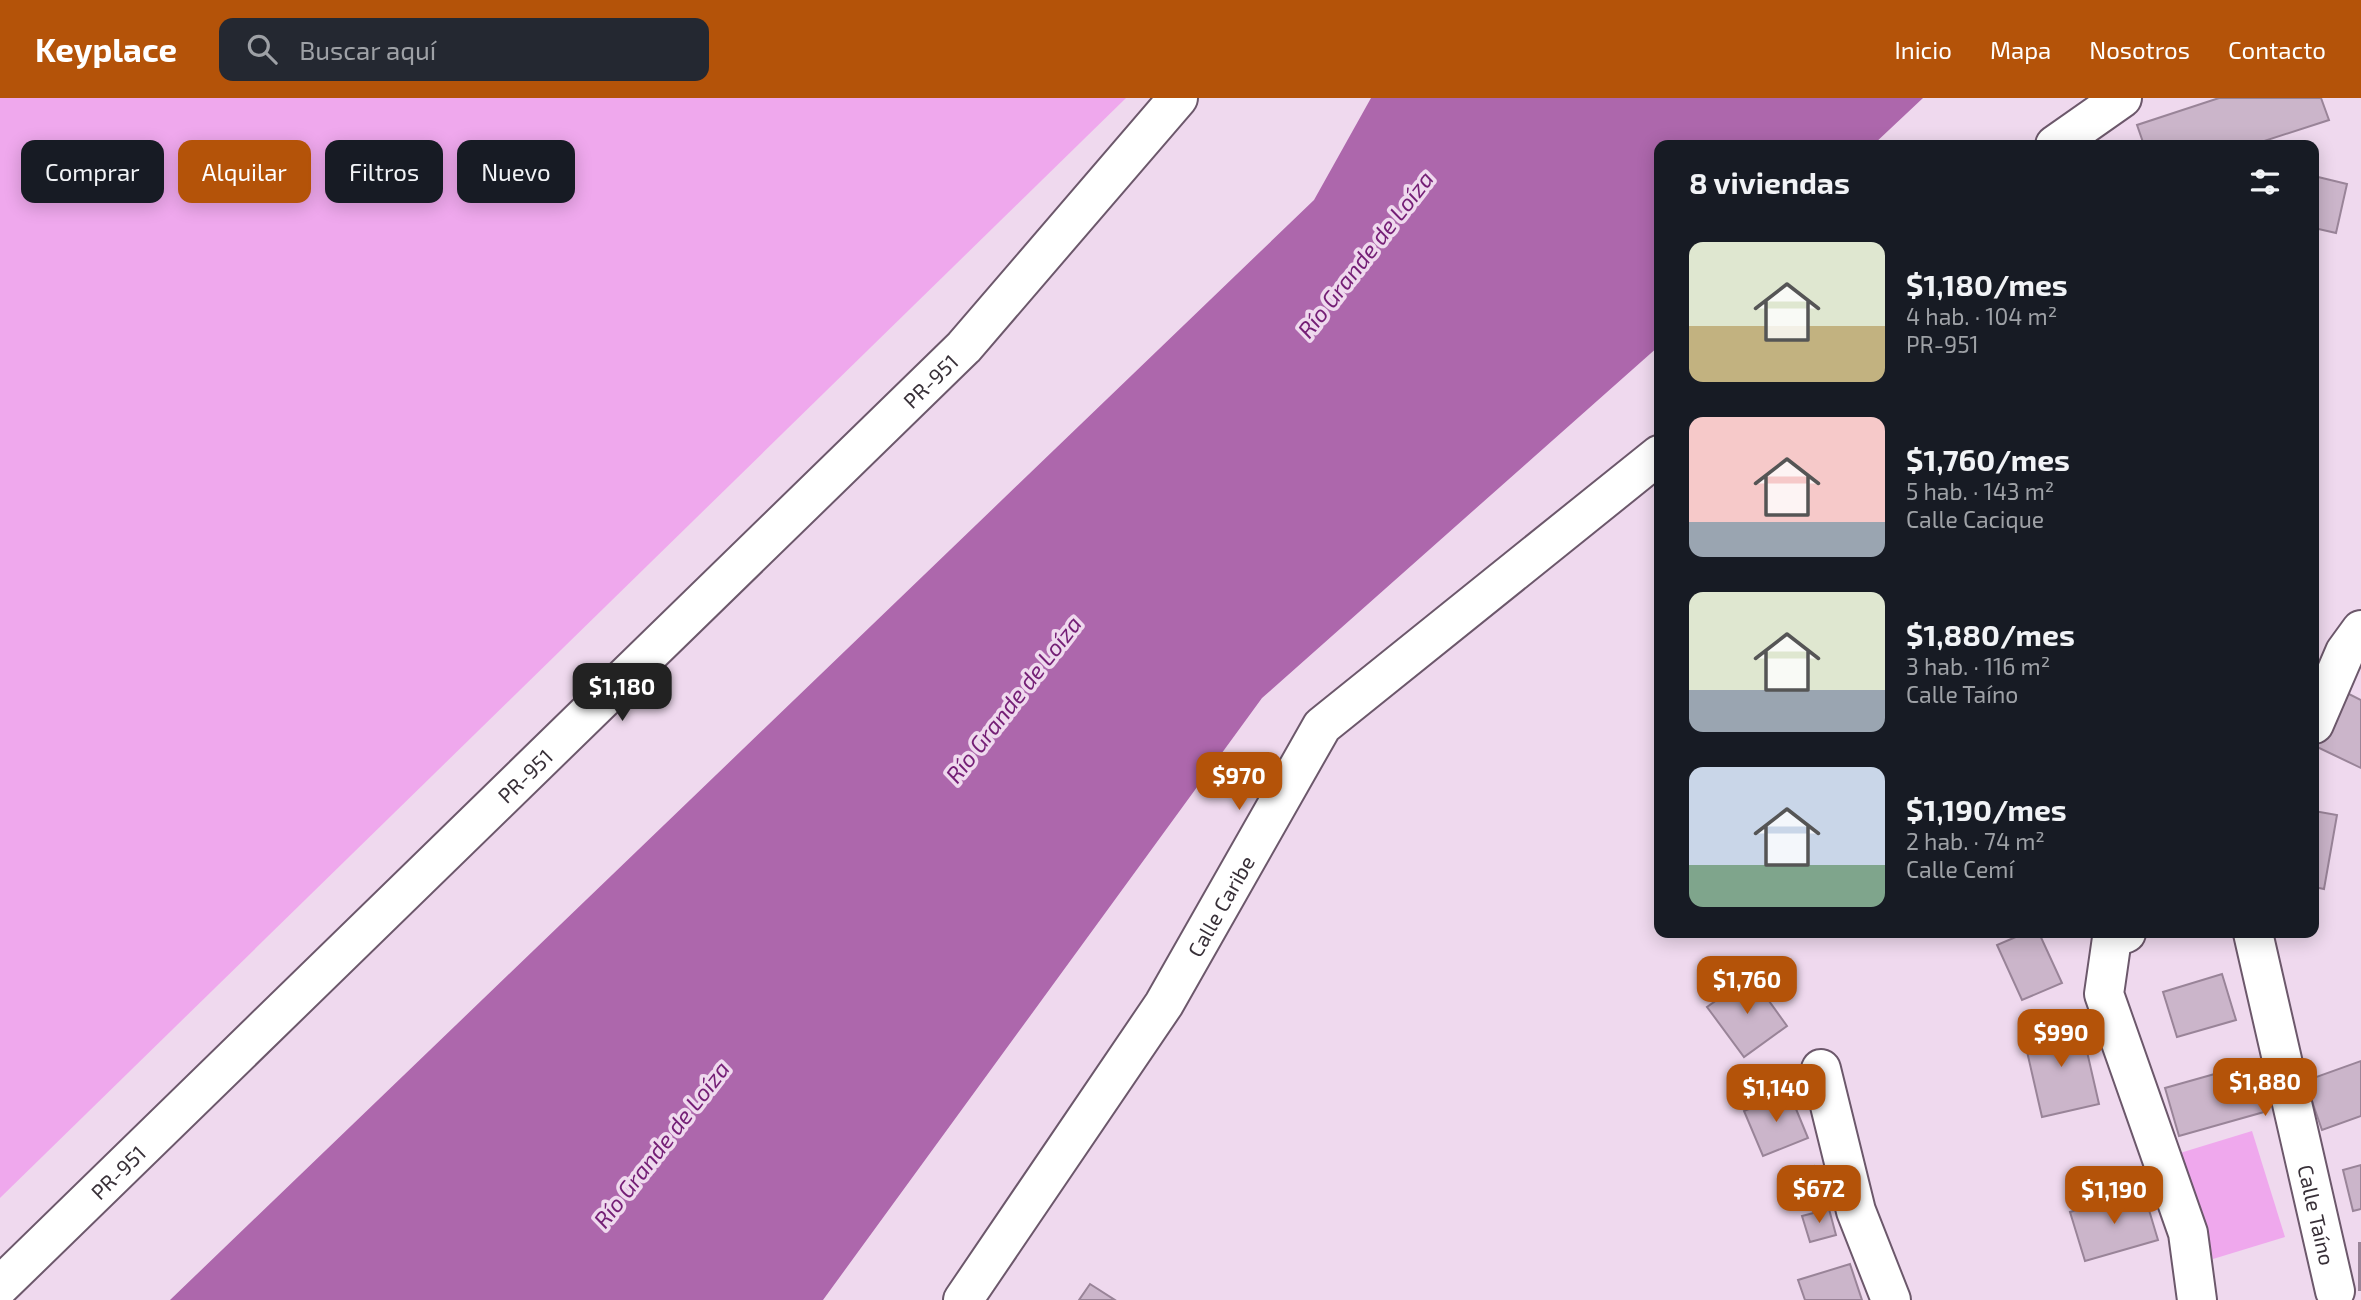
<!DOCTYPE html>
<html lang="es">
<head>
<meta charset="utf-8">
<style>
  :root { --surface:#171b24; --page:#242831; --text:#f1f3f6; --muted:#9ea1a6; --accent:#b45309 }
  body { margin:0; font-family:"Exo 2",sans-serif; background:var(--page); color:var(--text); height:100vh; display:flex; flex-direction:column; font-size:26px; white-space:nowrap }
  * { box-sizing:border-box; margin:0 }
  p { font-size:23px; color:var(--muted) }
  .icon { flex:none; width:38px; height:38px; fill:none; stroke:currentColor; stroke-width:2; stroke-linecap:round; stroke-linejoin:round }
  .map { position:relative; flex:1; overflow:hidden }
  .panel { position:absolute; left:1654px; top:42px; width:665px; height:798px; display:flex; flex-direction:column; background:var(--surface); border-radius:14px; box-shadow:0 4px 18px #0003 }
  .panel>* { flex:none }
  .hud { position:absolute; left:21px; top:42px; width:665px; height:63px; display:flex; gap:14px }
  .price { position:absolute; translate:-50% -60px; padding:0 16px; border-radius:14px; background:var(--accent); color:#fff; font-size:23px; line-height:46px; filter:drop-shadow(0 2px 4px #0008) }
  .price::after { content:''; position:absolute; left:50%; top:42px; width:21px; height:16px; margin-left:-10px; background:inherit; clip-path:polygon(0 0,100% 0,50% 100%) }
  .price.active { background:#222; color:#fff }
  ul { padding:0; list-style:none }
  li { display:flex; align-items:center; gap:21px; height:175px; padding:0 35px }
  li span { display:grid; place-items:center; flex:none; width:196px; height:140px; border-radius:14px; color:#555 }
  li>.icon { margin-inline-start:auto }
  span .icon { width:84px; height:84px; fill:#fffc; stroke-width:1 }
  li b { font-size:30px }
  h2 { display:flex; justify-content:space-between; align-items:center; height:84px; padding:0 35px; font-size:30px }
  .pill { padding:0 24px; border-radius:14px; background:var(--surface); box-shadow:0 4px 18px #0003; font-size:24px; line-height:63px }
  .pill.active { background:var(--accent); color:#fff }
  header { display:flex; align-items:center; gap:42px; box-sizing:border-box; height:98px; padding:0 35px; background:var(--accent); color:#fff }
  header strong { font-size:33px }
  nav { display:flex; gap:38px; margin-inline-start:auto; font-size:24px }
  .search { width:490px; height:63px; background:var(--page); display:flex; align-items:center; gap:18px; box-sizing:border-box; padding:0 24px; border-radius:14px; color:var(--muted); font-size:26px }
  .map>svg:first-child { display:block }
</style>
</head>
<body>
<header>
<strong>Keyplace</strong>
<div class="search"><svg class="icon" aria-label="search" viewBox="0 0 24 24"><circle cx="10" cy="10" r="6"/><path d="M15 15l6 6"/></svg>Buscar aquí</div>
<nav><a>Inicio</a><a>Mapa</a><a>Nosotros</a><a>Contacto</a></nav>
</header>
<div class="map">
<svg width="2361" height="1202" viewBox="0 0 2361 1202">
  <rect width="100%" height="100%" fill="#efd9ee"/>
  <g fill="#efa8ed">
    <polygon points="0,0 1126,0 0,1100"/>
    <polygon points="2252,1033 2285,1139 2213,1161 2180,1055"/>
  </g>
  <polygon fill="#ad67ac" points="1371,0 1923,0 1873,47 1659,47 1659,248 1262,600 823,1202 170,1202 1314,102"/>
  <g fill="#cbb5ca" stroke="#998498" stroke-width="2">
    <polygon points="2219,0 2321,0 2329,22 2252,47 2144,47 2137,27"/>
    <polygon points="2314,78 2347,86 2336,135 2314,130"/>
    <polygon points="2343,593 2361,602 2361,670 2315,648"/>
    <polygon points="2314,713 2337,717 2324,791 2314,789"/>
    <polygon points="2025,835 2039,835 2062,885 2022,902 1997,847"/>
    <polygon points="2222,876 2236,922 2177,939 2163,894"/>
    <polygon points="1751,878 1787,928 1744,959 1707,909"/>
    <polygon points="2080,923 2099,1006 2042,1019 2023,936"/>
    <polygon points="2361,963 2361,1018 2322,1032 2305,983"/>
    <polygon points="2250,966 2264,1014 2179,1038 2165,990"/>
    <polygon points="1789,994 1808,1040 1763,1058 1744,1013"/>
    <polygon points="2361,1067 2361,1111 2353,1113 2343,1072"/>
    <polygon points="1814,1068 1824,1096 1792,1106 1783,1077"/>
    <polygon points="2143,1092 2158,1142 2085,1163 2070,1114"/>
    <polygon points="1829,1111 1836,1137 1810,1144 1802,1118"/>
    <rect x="2359" y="1145" width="2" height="47"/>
    <polygon points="1850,1166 1862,1202 1805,1202 1798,1182"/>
    <polygon points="1090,1186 1115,1202 1079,1202"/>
  </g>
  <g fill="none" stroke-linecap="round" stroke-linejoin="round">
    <defs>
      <g id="minor">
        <polyline points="2055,47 2122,0"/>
        <polyline points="2314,626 2345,554 2361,532"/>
        <polyline points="2126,835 2112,840 2104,896 2188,1135 2197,1202"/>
        <path id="s1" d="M 2253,835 L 2335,1193"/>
        <polyline points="1821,971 1856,1113 1891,1202"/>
        <path id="s2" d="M 0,1188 L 964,249 L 1178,0"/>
        <path id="s3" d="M 963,1202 L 1164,906 L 1322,628 L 1659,357"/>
      </g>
    </defs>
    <use href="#minor" stroke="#6c586b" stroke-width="42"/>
    <use href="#minor" stroke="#fff" stroke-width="38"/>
  </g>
  <g text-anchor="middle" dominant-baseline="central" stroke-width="7" stroke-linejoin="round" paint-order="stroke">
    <g font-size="21" fill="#383038" stroke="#efd9ee">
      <text stroke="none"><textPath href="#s2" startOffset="1298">PR-951</textPath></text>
      <text stroke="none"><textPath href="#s2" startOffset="732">PR-951</textPath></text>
      <text stroke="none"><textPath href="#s3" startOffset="471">Calle Caribe</textPath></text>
      <text stroke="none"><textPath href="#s2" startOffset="164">PR-951</textPath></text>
      <text stroke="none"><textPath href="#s1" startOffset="289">Calle Taíno</textPath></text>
    </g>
    <g font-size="23" font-style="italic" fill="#741e75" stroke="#efd9ee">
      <text transform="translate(1365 156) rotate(-52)">Río Grande de Loíza</text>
      <text transform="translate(1013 601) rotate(-52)">Río Grande de Loíza</text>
      <text transform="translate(661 1046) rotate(-52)">Río Grande de Loíza</text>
    </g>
  </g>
</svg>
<b class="price active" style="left:622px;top:625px">$1,180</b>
<b class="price" style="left:1239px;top:714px">$970</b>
<b class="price" style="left:1747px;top:918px">$1,760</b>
<b class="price" style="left:2061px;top:971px">$990</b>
<b class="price" style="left:2265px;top:1020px">$1,880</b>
<b class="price" style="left:1776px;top:1026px">$1,140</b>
<b class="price" style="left:1819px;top:1127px">$672</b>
<b class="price" style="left:2114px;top:1128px">$1,190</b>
<div class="hud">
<a class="pill">Comprar</a>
<a class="pill active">Alquilar</a>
<a class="pill">Filtros</a>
<a class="pill">Nuevo</a>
</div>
<section class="panel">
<h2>8 viviendas<svg class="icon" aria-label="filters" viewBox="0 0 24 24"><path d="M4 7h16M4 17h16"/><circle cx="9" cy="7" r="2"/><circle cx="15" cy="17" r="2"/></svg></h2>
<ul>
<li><span style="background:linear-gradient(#dfe7d0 60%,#c2b280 0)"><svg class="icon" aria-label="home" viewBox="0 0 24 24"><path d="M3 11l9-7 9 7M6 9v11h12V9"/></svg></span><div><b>$1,180/mes</b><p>4 hab. · 104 m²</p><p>PR-951</p></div></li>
<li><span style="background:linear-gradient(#f6c9c9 75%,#9aa5b1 0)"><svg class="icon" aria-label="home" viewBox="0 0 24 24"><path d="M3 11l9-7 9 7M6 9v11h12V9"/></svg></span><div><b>$1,760/mes</b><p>5 hab. · 143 m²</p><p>Calle Cacique</p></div></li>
<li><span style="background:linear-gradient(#dfe7d0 70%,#9aa5b1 0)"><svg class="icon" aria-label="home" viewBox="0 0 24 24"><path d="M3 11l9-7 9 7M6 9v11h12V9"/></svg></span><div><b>$1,880/mes</b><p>3 hab. · 116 m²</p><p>Calle Taíno</p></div></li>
<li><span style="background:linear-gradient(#c9d6e8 70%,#7fa58c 0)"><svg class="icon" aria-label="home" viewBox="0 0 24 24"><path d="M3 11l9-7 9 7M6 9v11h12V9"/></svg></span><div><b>$1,190/mes</b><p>2 hab. · 74 m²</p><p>Calle Cemí</p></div></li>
</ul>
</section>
</div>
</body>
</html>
